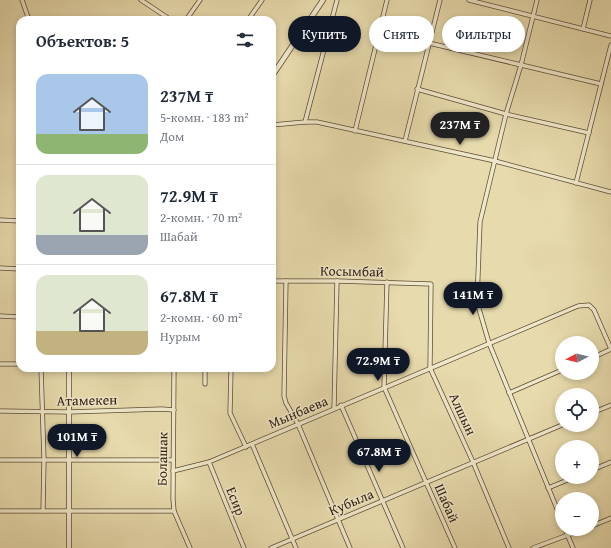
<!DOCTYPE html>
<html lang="ru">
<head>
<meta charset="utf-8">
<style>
  :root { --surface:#fff; --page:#f6f6f7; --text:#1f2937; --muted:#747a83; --line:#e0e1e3; --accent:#111827 }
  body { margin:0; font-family:"Gentium Book Plus",serif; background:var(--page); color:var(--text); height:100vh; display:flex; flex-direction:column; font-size:15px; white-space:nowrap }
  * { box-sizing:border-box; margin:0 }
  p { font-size:13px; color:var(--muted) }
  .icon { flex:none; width:22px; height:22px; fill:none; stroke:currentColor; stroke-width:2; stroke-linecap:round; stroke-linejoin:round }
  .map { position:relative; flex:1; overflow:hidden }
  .details { position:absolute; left:16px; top:16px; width:260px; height:356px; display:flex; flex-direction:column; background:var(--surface); border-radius:12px; box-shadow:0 2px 6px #0003 }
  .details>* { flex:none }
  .banner { position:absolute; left:288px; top:16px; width:263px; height:36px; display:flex; gap:8px }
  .needle { width:26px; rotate:263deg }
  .fabs { position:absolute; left:555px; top:336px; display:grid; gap:8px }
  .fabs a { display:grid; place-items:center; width:44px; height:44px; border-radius:50%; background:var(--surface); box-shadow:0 2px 6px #0003; font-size:20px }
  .price { position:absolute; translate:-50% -34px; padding:0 9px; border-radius:14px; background:var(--accent); color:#fff; font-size:13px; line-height:26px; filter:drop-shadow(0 1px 2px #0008) }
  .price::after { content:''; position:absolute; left:50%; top:24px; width:12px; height:9px; margin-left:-6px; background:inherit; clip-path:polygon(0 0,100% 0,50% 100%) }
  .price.active { background:#222; color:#fff }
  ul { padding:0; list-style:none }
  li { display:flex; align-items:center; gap:12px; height:100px; padding:0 20px }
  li+li { border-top:1px solid var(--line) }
  li span { display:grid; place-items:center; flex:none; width:112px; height:80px; border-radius:12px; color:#555 }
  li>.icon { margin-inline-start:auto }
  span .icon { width:48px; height:48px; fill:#fffc; stroke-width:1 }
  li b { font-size:17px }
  h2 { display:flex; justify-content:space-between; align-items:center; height:48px; padding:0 20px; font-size:17px }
  .tag { padding:0 14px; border-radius:18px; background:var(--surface); box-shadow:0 2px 6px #0003; font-size:14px; line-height:36px }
  .tag.active { background:var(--accent); color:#fff }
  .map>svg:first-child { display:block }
</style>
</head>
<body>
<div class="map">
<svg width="611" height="548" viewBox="0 0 611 548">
  <rect width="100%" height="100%" fill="#e7daac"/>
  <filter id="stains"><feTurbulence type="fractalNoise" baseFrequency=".005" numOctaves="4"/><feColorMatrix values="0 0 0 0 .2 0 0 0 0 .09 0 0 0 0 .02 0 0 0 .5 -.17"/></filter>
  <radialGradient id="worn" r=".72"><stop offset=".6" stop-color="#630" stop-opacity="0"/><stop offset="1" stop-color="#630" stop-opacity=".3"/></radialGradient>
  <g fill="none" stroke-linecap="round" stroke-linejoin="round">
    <defs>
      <g id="minor">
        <polyline points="22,0 29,20"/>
        <polyline points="141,0 171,20"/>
        <polyline points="469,0 611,36"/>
        <polyline points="537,0 521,65 506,114 480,222 477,302 489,343 562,521"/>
        <polyline points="186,20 200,0"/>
        <polyline points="248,20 262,0"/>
        <polyline points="583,29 590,0"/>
        <polyline points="429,43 601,84"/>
        <polyline points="417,89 506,114 589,133"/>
        <polyline points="305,122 317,122 495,161 611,192"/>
        <polyline points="272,125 305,122 337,0"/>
        <polyline points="355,131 387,0"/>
        <polyline points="405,141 440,0"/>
        <polyline points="576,183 611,45"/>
        <polyline points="0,220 20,221"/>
        <polyline points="0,268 20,269"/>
        <polyline points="272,281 337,281 431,284 430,368 473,462 509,548"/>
        <polyline points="286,281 284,396 286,403 298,424 350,548"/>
        <polyline points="387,282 384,387 455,548"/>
        <polyline points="0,316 20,317"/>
        <polyline points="592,358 611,349"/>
        <polyline points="0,364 20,364"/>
        <polyline points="41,368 44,460 43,511"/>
        <polyline points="174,368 173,499 174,511 190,548"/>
        <polyline points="205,368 205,384"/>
        <polyline points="231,368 230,413 246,447"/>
        <polyline points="509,393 562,370"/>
        <polyline points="341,405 403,548"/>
        <polyline points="334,408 337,281"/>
        <polyline points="0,411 69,412 162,409 174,410"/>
        <polyline points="592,413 611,405"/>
        <polyline points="252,444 296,548"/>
        <polyline points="0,460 173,460"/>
        <polyline points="209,462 244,548"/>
        <polyline points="592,470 611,462"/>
        <polyline points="173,471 209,462 578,306 589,305 594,310 611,349"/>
        <polyline points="548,488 575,477"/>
        <polyline points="0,511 174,511"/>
        <polyline points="592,526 611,518"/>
        <polyline points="565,529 573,548"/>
        <polyline points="271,548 562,425"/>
        <polyline points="533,548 584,529"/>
      </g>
      <g id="tertiary">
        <polyline points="272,76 323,0"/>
        <polyline points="69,368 69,548"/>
      </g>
    </defs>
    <use href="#minor" stroke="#5c4c37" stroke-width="5"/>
    <use href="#tertiary" stroke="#5c4c37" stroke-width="6"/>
    <use href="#minor" stroke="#efe7c9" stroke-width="3.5"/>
    <use href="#tertiary" stroke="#efe7c9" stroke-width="4.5"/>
  </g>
  <g text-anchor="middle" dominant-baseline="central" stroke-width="3" stroke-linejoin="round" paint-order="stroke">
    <g font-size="14" fill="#2e1d10" stroke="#efe7c9">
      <text transform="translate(352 271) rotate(1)">Косымбай</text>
      <text transform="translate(87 400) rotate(-1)">Атамекен</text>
      <text transform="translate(298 412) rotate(-23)">Мынбаева</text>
      <text transform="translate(463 414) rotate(65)">Алшын</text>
      <text transform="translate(162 459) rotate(-89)">Болашак</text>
      <text transform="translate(236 501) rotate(68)">Есир</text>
      <text transform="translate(351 502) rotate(-23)">Кубыла</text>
      <text transform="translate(447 503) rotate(66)">Шабай</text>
    </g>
  </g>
  <rect width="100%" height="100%" filter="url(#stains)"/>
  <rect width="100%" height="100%" fill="url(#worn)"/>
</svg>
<div class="fabs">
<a><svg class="needle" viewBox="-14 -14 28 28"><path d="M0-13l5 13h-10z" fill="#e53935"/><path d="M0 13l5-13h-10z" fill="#747a83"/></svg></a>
<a><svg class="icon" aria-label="locate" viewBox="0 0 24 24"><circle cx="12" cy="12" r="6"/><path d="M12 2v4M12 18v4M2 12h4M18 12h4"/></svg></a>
<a>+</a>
<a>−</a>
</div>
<b class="price active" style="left:460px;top:146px">237M ₸</b>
<b class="price" style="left:473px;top:316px">141M ₸</b>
<b class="price" style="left:378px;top:382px">72.9M ₸</b>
<b class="price" style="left:77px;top:458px">101M ₸</b>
<b class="price" style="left:379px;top:473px">67.8M ₸</b>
<div class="banner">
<a class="tag active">Купить</a>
<a class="tag">Снять</a>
<a class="tag">Фильтры</a>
</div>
<section class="details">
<h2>Объектов: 5<svg class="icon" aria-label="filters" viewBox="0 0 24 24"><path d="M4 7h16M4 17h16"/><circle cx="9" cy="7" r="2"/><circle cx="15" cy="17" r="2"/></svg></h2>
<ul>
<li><span style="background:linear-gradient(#a9c7e8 75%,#8fb573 0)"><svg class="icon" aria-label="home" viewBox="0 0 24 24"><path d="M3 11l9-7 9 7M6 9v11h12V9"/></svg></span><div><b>237M ₸</b><p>5-комн. · 183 m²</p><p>Дом</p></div></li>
<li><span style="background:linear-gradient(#dfe7d0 75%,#9aa5b1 0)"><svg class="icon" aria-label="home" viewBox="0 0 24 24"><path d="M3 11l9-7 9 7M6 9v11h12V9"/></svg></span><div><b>72.9M ₸</b><p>2-комн. · 70 m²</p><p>Шабай</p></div></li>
<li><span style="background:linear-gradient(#dfe7d0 70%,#c2b280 0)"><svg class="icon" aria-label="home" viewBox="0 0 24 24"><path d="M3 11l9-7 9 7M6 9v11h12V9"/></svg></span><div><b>67.8M ₸</b><p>2-комн. · 60 m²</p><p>Нурым</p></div></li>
</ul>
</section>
</div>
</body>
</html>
